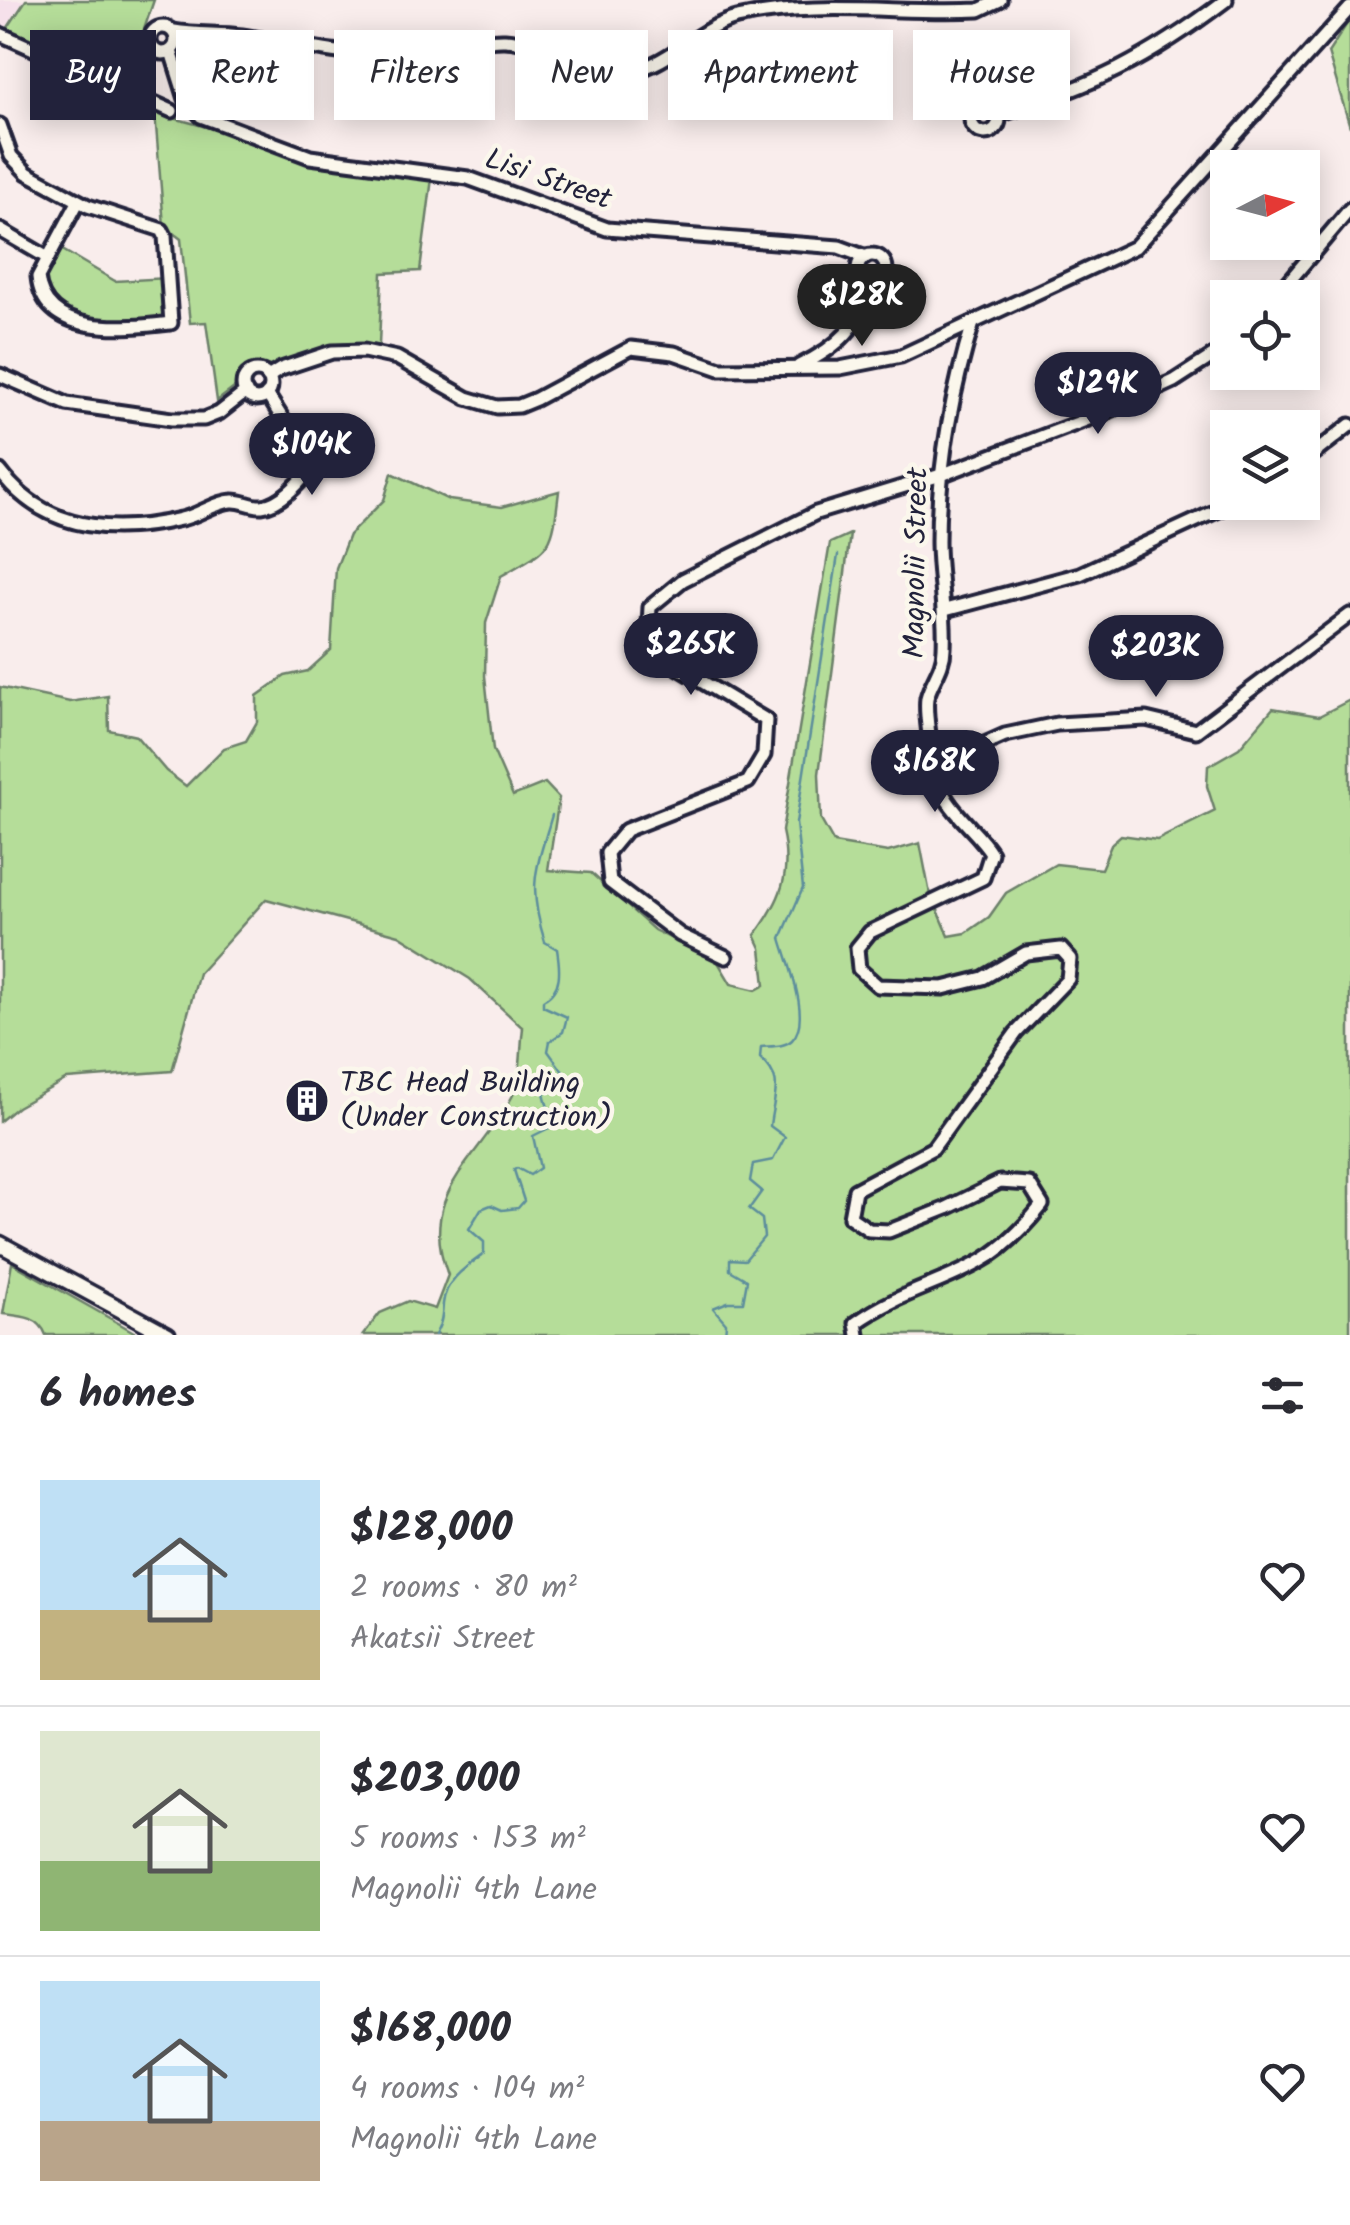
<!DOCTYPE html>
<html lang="en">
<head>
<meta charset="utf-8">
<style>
  :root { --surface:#fff; --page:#f7f7f7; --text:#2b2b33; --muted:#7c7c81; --line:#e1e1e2; --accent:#22223b }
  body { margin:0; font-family:Kalam,sans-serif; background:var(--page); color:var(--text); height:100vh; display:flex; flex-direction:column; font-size:38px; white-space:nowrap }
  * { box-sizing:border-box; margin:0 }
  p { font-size:32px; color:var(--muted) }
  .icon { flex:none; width:55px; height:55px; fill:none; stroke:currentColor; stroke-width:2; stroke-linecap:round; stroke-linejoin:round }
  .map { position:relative; height:1335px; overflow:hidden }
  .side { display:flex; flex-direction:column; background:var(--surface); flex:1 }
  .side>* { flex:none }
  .hud { position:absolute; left:30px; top:30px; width:1290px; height:90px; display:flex; gap:20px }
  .needle { width:65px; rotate:84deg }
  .tools { position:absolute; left:1210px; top:150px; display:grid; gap:20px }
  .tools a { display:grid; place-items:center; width:110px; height:110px; border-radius:0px; background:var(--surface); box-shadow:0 5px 25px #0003; font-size:50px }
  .price { position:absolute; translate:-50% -85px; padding:0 22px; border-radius:35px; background:var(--accent); color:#fff; font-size:32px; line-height:65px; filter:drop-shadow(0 2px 5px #0008) }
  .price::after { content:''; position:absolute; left:50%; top:60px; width:30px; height:22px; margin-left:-15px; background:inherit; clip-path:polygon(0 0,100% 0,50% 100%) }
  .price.active { background:#222; color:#fff }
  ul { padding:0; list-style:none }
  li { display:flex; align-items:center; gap:30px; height:250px; padding:0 40px }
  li+li { border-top:2px solid var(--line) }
  li span { display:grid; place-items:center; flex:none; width:280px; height:200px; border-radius:0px; color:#555 }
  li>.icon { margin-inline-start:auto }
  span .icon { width:120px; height:120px; fill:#fffc; stroke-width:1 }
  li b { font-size:42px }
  h2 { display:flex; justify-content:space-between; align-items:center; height:120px; padding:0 40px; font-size:42px }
  .chip { padding:0 35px; border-radius:0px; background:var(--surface); box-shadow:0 5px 25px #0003; font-size:35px; line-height:90px }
  .chip.active { background:var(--accent); color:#fff }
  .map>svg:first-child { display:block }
</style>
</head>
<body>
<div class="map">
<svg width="1350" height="1335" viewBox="0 0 1350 1335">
  <rect width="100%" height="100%" fill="#f9edec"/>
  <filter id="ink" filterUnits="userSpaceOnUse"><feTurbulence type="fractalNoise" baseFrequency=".01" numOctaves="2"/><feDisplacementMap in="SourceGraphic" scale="20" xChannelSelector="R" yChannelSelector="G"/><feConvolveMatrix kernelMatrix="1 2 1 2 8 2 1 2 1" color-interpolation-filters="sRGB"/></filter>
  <g filter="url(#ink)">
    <polygon fill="#f6e1eb" points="0,0 26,0 2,35 0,34"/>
    <g fill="#b5dd99" stroke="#6c806a" stroke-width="2.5">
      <polygon points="26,0 154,0 127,80 156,79 154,98 2,36 0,43 0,34 3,35"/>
      <polygon points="1350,19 1350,127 1328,53"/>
      <polygon points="155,113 236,135 312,165 432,178 420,271 382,273 379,345 325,348 270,366 258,363 242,371 238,385 217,401 206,322 190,323 181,239 164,226"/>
      <polygon points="54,245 115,281 168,278 171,323 114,329 55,311 39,290"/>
      <path d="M 392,473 L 449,500 L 502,507 L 559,491 C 552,550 553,546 501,576 L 486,623 L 485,676 L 493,750 L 513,796 L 545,783 L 559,798 L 548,870 L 591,873 L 654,930 L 718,962 L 731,984 L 756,990 L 765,985 L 761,948 L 755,935 C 781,900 792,875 782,831 L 830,543 L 850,534 L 819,774 L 821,820 L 834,843 L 888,852 L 920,843 L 929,889 L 949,936 L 966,933 L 989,917 L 1006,893 L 1056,864 L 1101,869 L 1112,843 L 1121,835 L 1157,840 L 1215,811 L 1207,786 L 1208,766 L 1239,748 L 1273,708 L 1319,716 L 1350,700 L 1350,1335 L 363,1335 L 380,1313 L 408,1301 L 435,1309 L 448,1275 C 416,1194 477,1162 512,1097 C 522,1079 520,1049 523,1028 L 470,979 L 399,935 L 266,899 L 199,973 L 172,1071 L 67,1079 L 17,1107 L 0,1121 L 0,687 L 70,702 L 108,696 L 109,730 L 136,736 L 166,771 L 186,786 L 224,748 L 246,741 L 257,722 L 257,696 L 285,676 L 308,671 L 331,650 L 336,568 L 349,535 L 384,500 Z"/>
      <path d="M 12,1263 L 127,1328 L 139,1335 L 46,1335 C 39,1316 20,1316 3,1314 Z"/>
    </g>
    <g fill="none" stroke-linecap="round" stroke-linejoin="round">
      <g stroke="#5d8e9c" stroke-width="2.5">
        <path d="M 435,1335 C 442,1322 442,1318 443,1304 C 445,1280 466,1267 484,1254 L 484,1242 L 469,1229 L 481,1209 L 491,1205 L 502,1210 L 518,1208 L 524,1201 L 514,1170 L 517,1168 L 530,1175 L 540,1168 L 533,1136 L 553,1126 L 544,1093 L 557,1090 L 571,1083 L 548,1051 L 550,1041 L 563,1032 L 567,1017 L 543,1006 L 543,1000 C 563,990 560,968 557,949 L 545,942 C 527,885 536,870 552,815"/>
        <path d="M 725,1335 L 726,1323 L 713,1308 L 728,1302 L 743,1302 L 747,1280 L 730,1270 L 730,1259 L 745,1260 L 764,1237 L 762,1219 L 749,1209 L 762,1191 L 750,1181 L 753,1164 L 773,1160 L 785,1137 L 770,1126 C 773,1096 786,1080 760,1058 L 761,1047 C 771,1046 785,1047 792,1040 C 812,1020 788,963 781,938 L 803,888 L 796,823 L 838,555"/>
      </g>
      <defs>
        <g id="minor">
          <circle cx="163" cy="40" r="13"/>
          <path d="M 174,31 C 196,35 219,33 242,36 C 302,45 361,61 423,55 C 449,52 478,39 505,40 C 545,42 579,73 621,72 C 663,72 696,28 737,18 C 816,0 899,14 979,10 L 1000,0"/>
          <polyline points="0,34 172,111"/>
          <polyline points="171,51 186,99 201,116 310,157 468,178 607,229 839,247 866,257"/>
          <path d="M 181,78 C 189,42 206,54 233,52 C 247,52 262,49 276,47"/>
          <circle cx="985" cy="119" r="14"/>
          <path d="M 999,115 C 1093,86 1147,60 1226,0"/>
          <path d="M 0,125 L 11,156 L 27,173 L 88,206 L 162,230 L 165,236 L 171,323 C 127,328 44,338 38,277 L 78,202"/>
          <polyline points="0,230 48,258"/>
          <circle cx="872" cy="269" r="14"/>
          <polyline points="1275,298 1350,209"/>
          <path d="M 799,366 C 839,347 860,326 873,283"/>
          <circle cx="257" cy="385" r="14"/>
          <polyline points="0,375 67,404 172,419 204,419 219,413 246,392"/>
          <polyline points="268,377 281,369 332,352 364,351 397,358 467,398 497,407 519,406 536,399 631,348 674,353 720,369 840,368 901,356 1135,247 1350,8"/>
          <polyline points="1302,463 1350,425"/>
          <path d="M 0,471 C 44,531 113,535 181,519 C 198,516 215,502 232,501 C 242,500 252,507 262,506 C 281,504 299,483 310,470 L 309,461 L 267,394"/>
          <polyline points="945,610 1080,574 1236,502"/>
          <circle cx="937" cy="756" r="14"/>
          <path d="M 930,744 C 929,730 925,712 927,698 C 931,681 944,668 944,648 C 946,612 938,577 938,541 C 938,466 951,395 973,323"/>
          <polyline points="951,759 1005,735 1057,724 1146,719 1196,731 1350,615"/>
          <polyline points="726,957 680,935 610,882 607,853 626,830 748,782 764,755 766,720 671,663 648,642 650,607 683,580 816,513 941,475 1104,413 1174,381 1228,346"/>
          <path d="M 858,1335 L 856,1323 C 898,1293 936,1286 978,1263 C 1004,1249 1024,1228 1042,1205 L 1029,1184 L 1000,1182 L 947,1208 L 889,1231 L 869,1230 L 850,1217 L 855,1190 L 933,1148 L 1016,1033 L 1068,979 L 1070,959 L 1061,949 L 1026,953 L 983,978 L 943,988 L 878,986 L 859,969 L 857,948 L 870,932 L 983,878 L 991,853 C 976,828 936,803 938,770"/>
        </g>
        <polyline id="major" points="0,1244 168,1335"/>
      </defs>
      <use href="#minor" stroke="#22223b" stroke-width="19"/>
      <use href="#major" stroke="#22223b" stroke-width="21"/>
      <use href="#minor" stroke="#fbf7ec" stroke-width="11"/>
      <use href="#major" stroke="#fbf7ec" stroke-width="14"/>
    </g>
  </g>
  <defs>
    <symbol id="building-disc" viewBox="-11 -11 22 22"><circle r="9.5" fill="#22223b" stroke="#fbf7ec"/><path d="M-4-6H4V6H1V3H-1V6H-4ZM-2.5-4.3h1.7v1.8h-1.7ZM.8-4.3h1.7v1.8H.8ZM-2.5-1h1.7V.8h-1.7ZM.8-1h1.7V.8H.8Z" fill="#fff"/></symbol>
  </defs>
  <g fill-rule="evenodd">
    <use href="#building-disc" x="282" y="1076" width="50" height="50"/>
  </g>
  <g text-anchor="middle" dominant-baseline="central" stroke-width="9" stroke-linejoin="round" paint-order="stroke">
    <g font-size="30" fill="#22223b" stroke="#fbf7ec">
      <text transform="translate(548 180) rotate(19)">Lisi Street</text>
      <text transform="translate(917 563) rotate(-89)">Magnolii Street</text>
    </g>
    <g font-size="30" fill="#22223b" stroke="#fbf7ec" text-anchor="start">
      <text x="340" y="1084">TBC Head Building<tspan x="340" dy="34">(Under Construction)</tspan></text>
    </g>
  </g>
</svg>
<div class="tools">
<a><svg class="needle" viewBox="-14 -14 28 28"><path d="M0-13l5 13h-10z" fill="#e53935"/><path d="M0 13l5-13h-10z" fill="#7c7c81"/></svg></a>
<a><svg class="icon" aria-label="locate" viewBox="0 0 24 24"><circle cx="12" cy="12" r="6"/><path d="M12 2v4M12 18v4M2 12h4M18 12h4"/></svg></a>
<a><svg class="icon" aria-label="layers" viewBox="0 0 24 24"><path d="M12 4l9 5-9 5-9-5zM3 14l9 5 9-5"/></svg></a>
</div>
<b class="price active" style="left:862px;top:349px">$128K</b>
<b class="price" style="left:1098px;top:437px">$129K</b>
<b class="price" style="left:312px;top:498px">$104K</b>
<b class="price" style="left:691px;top:698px">$265K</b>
<b class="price" style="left:1156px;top:700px">$203K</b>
<b class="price" style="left:935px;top:815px">$168K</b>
<div class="hud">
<a class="chip active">Buy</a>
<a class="chip">Rent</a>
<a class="chip">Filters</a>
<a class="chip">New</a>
<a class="chip">Apartment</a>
<a class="chip">House</a>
</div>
</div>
<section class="side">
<h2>6 homes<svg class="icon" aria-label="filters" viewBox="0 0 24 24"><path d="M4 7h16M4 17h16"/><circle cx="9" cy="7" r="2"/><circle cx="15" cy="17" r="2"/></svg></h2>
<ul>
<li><span style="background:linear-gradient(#bfe0f5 65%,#c2b280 0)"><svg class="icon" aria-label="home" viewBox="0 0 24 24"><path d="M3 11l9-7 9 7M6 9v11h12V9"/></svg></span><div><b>$128,000</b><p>2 rooms · 80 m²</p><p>Akatsii Street</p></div><svg class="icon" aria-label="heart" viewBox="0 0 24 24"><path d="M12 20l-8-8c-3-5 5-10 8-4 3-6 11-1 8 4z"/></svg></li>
<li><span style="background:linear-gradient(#dfe7d0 65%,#8fb573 0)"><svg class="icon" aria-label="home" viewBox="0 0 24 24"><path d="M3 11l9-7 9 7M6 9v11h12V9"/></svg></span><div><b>$203,000</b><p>5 rooms · 153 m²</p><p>Magnolii 4th Lane</p></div><svg class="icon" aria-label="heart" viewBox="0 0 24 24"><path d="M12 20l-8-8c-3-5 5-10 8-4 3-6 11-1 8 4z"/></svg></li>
<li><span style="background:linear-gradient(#bfe0f5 70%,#b9a48a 0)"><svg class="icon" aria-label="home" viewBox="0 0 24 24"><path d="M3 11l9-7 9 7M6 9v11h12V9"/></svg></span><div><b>$168,000</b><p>4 rooms · 104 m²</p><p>Magnolii 4th Lane</p></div><svg class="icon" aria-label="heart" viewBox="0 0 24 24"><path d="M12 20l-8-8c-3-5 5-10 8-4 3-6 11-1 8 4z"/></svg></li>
</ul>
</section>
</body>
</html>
